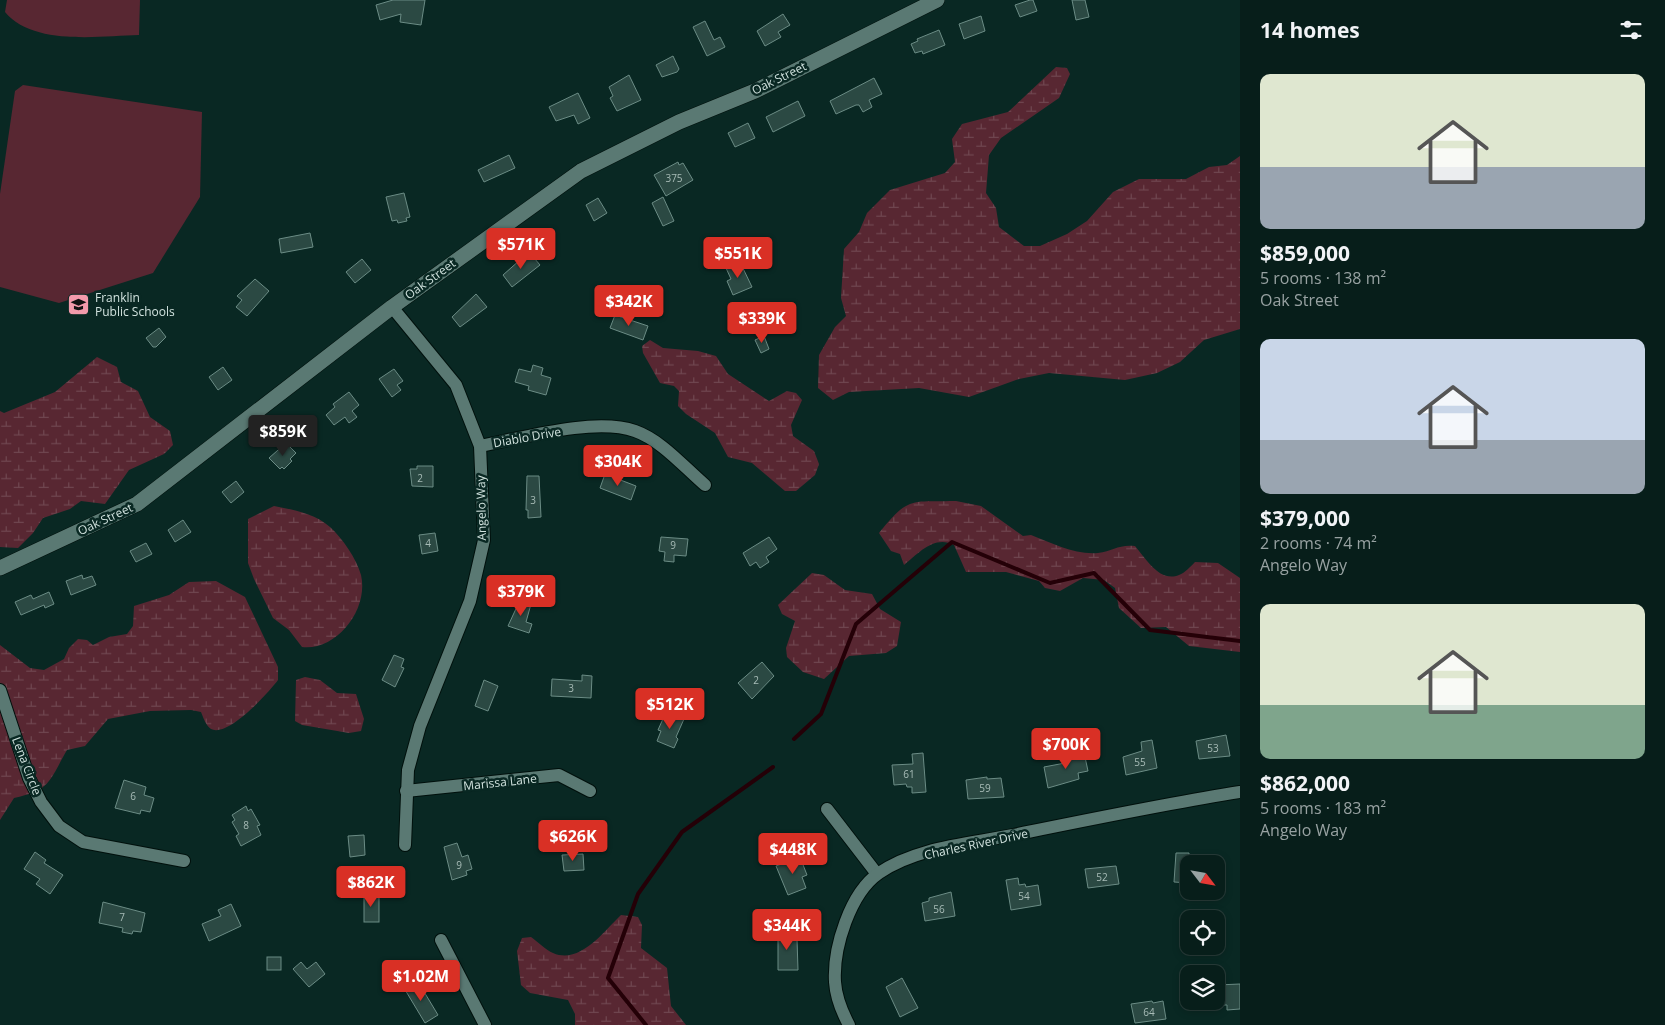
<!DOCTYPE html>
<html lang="en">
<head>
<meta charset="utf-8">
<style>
  :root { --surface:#071e1a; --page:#102723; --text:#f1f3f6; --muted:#98a2a2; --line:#283c39; --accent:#d93025 }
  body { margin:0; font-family:"Open Sans",sans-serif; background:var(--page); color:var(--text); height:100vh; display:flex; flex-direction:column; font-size:19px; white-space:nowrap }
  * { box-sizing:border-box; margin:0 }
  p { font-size:16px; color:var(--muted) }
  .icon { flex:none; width:28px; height:28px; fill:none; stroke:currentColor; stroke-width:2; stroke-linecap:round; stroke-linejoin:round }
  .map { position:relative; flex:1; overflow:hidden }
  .side { display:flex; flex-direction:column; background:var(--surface); width:425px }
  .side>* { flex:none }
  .needle { width:32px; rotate:121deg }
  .controls { position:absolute; left:1180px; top:855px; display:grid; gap:10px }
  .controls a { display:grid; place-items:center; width:45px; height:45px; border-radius:10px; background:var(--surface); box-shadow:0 2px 8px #0003,0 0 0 1px var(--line); font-size:25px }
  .price { position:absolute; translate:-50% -42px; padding:0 11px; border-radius:5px; background:var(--accent); color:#fff; font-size:16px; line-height:32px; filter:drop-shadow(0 1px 2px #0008) }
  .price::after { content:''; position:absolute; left:50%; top:30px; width:15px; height:11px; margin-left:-8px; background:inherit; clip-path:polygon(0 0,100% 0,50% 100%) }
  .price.active { background:#222; color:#fff }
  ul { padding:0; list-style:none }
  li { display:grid; align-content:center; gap:10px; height:265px; padding:0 20px }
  li span { display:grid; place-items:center; height:155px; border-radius:10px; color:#555 }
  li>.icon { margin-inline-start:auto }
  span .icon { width:90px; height:90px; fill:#fffc; stroke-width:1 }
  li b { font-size:21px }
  h2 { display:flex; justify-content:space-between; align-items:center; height:60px; padding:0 20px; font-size:21px }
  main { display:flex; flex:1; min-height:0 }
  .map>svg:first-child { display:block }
</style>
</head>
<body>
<main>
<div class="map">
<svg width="1240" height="1025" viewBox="0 0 1240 1025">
  <defs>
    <pattern id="wetland-marsh" width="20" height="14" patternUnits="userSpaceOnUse" patternTransform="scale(1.25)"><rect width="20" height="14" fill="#582732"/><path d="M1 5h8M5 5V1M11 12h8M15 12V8" fill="none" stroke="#6f464f"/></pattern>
  </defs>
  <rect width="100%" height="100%" fill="#092823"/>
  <g fill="url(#wetland-marsh)">
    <polygon points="1056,67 1067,68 1070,74 1059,98 1001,138 989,155 986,193 996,208 999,227 1024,246 1040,246 1067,234 1087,221 1113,192 1139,179 1186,179 1209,167 1227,165 1240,156 1240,329 1204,340 1180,362 1157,373 1125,380 1049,373 1019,379 969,397 919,388 849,392 833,400 818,388 819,355 835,327 846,316 841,298 844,249 859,232 867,213 890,190 945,173 955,162 952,139 962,124 1008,112"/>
    <polygon points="650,340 663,348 698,351 716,356 728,374 769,401 787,391 796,393 802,400 791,425 793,436 814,451 819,464 815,475 796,491 785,491 752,463 728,457 715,433 686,414 678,406 679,391 674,386 660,383 643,353 642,346"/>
    <polygon points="97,357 117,367 121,382 138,391 150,417 170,431 173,445 164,454 129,470 105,504 81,501 70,509 43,518 33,533 18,548 0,547 0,411 4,413 55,392"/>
    <path d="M 956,501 L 981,506 L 1023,536 L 1031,535 C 1052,543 1075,555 1098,553 C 1113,551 1119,544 1135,546 C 1146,559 1160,583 1179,575 C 1185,573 1191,566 1195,562 L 1218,563 L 1240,578 L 1240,652 L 1189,646 L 1166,627 L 1141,628 L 1119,608 L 1115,588 L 1104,580 L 1083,578 L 1060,591 L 1045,588 L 1039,581 L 1006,572 L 966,572 L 954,545 C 934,535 919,553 904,565 L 900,554 L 891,551 L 879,533 C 909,496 910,502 956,501 Z"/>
    <path d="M 274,506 C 294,510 314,513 330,527 C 343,539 356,558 361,575 C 369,609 337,651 302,647 L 289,630 L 273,618 L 254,579 L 248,563 L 248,519 Z"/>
    <polygon points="812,573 824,575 845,590 872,594 880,609 901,622 897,646 886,653 849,656 824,679 803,672 787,657 786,648 795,621 782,614 778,605"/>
    <path d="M 216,581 L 245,597 L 278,667 L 278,680 C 269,692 228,738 211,729 C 206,726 203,717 201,712 L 191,710 L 150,711 L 108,719 L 85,746 L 67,750 C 49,781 51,790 14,798 L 0,820 L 0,645 L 30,668 L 44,670 L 64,659 L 69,648 L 78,639 L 87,640 L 93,645 L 109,637 L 127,634 L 133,626 L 134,606 L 169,595 L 189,582 Z"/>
    <polygon points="305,677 320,680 337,693 356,694 364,719 361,731 349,733 302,725 295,721 296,680"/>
    <path d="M 621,915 L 638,917 L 642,925 L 641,948 L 667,968 L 671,1006 L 686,1025 L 575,1025 L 575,1014 L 568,1000 L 530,993 L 521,985 L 517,951 L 522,938 L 531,937 C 538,942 546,950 553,953 C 580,965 604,931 621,915 Z"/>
  </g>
  <g fill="#582732">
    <path d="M 7,0 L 140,0 L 139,35 C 99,36 33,46 5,12 Z"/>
    <polygon points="23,85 202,112 200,197 153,273 59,303 0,287 0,194 15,91"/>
  </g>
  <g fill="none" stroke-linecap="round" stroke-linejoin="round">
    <g stroke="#240007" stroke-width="4">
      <polyline points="794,739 821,714 856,624 952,542 1050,583 1094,573 1150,630 1240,641"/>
      <polyline points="646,1025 608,978 638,894 682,832 773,767"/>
    </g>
  </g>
  <g fill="#2b4943" stroke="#6b8c85">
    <polygon points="393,0 425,0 421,25 400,22 401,14 380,20 376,5"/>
    <polygon points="1030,0 1033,0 1037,11 1020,17 1015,5"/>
    <polygon points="1072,0 1085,0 1089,17 1076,20"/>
    <polygon points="783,14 790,25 778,32 781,37 765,46 757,31"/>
    <polygon points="981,16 985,31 964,39 959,24"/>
    <polygon points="705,21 714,40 720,37 725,47 707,56 693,27"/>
    <polygon points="939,30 945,45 923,54 922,51 915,53 911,44 918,41 917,39"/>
    <polygon points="673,56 679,69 677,72 662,77 656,65"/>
    <polygon points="629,75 641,100 617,111 610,98 613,96 609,87"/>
    <polygon points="874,78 882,94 869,100 872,107 863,112 859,105 856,105 836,114 830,101"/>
    <polygon points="578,93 590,118 578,124 574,115 556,121 549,107"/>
    <polygon points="798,101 805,116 773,132 766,117"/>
    <polygon points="748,123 755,138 735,147 728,133"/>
    <polygon points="509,155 515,168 484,182 478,170"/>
    <polygon points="678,162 679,165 683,163 693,180 666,196 654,175"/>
    <polygon points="404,193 410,217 406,218 407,221 398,223 397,220 392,221 386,197"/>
    <polygon points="663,197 674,221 663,226 652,203"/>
    <polygon points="598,198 607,213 594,221 586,205"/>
    <polygon points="310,233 313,247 281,253 279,239"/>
    <polygon points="529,252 540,265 512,287 503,275"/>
    <polygon points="362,259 371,270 355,283 346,272"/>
    <polygon points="740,262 752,287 733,295 727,281 731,279 726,268"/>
    <polygon points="255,279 269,291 247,316 236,307 242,300 237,296"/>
    <polygon points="476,294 487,307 460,327 452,317"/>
    <polygon points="615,315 648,326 643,340 610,328"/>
    <polygon points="159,328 166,337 156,347 153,347 146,338"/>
    <polygon points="764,336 769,349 761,353 755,340"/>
    <polygon points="533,365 543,368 541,375 551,378 546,395 528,390 529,386 515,382 519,369 531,372"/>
    <polygon points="223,367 232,380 218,390 209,377"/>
    <polygon points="394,369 403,381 397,385 401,390 392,397 379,379"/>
    <polygon points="349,392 359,405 352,411 357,417 349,423 345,417 334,425 326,415 335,407 333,404"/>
    <polygon points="286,443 296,453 290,459 292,461 284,469 282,467 280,469 269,458"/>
    <polygon points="417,466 433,466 433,487 412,486 410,469 417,469"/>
    <polygon points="605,474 636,486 631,500 600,488"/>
    <polygon points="527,476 539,476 541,517 528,518 528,510 526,510"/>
    <polygon points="236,481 244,492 231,503 222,492"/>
    <polygon points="183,520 191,532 175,542 168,530"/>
    <polygon points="435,533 438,551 422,554 419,535"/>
    <polygon points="661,537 688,539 686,556 674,555 674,562 664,561 665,552 659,551"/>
    <polygon points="769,537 777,549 766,557 769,562 760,568 756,562 750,566 743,553"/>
    <polygon points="146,543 152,554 136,562 130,551"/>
    <polygon points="82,575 83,579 92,576 96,585 71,595 66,581"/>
    <polygon points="49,592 54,604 45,608 44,605 21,615 15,602 31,595 33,599"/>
    <polygon points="520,600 531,604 526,622 532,624 529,633 508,626"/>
    <polygon points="394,655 404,659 401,667 404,668 395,687 382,680"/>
    <polygon points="762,662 774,676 752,699 738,683"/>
    <polygon points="582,675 592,676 591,698 551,696 552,679 582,681"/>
    <polygon points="484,680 498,686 488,711 475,706"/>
    <polygon points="666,712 684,719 676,737 678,739 674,748 657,741 661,731 658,730"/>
    <polygon points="1226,735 1230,756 1199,759 1196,741"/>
    <polygon points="1152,740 1157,768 1126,775 1123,757 1142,751 1141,742"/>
    <polygon points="1075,752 1076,758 1085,757 1088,771 1078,773 1079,779 1048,788 1044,767 1065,763 1063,754"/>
    <polygon points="923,753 926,792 912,793 912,787 907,787 906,784 894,785 892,765 913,764 912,754"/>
    <polygon points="987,777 987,779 1001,778 1004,797 968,799 966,780"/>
    <polygon points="124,780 146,787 144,795 154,798 150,812 141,810 140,814 115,808"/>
    <polygon points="246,806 248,811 251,809 260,825 257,826 261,835 241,846 236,836 239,834 232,822 235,820 232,815"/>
    <polygon points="364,835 365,855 350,857 348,836"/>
    <polygon points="457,843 462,857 468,855 472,869 466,871 467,875 452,880 444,847"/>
    <polygon points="35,852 46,860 44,863 63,875 50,894 36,884 40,879 24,869"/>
    <polygon points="1176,853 1189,853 1189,883 1174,882"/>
    <polygon points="583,854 584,870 564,871 562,855"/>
    <polygon points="800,857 807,875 802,877 806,888 788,895 776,866"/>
    <polygon points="1116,866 1119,884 1088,888 1085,869"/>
    <polygon points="1018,878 1019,885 1025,884 1026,887 1038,885 1041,905 1011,910 1006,880"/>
    <polygon points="951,892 955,916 925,921 922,903 929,901 929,898"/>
    <rect x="364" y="895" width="15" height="27"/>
    <polygon points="103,902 145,913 141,932 133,931 132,934 122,932 123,928 99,923"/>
    <polygon points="231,904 241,926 209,941 202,924 221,916 218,910"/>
    <polygon points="778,930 794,930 795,939 797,939 798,970 778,970"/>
    <rect x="267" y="957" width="14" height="13"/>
    <polygon points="301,962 307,969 316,962 325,974 309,987 293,969"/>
    <polygon points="902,978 918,1008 900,1017 886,987"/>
    <polygon points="417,980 438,1015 425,1023 404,988"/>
    <polygon points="1240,984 1240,1009 1227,1010 1227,1005 1217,1005 1217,985"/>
    <polygon points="1152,1001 1153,1003 1163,1001 1166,1019 1135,1023 1131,1004"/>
  </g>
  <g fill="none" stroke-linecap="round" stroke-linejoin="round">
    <defs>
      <g id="street">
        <polyline points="392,307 456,385 480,446 484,540 470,601 420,726 408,770 405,845"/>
        <path d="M 480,446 C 522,438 595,417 635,431 C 661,440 684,467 705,485"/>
        <polyline points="0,690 29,778 41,802 59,826 83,842 184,861"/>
        <polyline points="406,791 559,775 590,791"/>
        <polyline points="827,809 877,874"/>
        <polyline points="441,940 485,1025"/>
        <path d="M 849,1025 C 842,1012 836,997 835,982 C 833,948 850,893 879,873 C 917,847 969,844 1013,835 C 1088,820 1164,804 1240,792"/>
      </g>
      <polyline id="secondary" points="0,568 137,504 392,307 581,171 679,122 755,91 937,0"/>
    </defs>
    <use href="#street" stroke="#00100c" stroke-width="14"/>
    <use href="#secondary" stroke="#00100c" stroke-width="16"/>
    <use href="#street" stroke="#5a7973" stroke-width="12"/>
    <use href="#secondary" stroke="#5a7973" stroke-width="15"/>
  </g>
  <defs>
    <symbol id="school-square" viewBox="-11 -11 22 22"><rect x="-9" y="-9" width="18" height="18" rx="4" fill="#f39aab" stroke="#092823"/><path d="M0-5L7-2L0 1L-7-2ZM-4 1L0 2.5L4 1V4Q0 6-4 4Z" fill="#111"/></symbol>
  </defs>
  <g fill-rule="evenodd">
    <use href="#school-square" x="66" y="292" width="25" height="25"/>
  </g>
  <g text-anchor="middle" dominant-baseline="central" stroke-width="5" stroke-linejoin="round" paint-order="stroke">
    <g font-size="10" fill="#a8bcb7">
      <text x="674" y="178">375</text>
      <text x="420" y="478">2</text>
      <text x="533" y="500">3</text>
      <text x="428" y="543">4</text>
      <text x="673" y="545">9</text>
      <text x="756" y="680">2</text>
      <text x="571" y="688">3</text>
      <text x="1213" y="748">53</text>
      <text x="1140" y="762">55</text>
      <text x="909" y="774">61</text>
      <text x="985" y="788">59</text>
      <text x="133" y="796">6</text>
      <text x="246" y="825">8</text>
      <text x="459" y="865">9</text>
      <text x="1102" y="877">52</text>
      <text x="1024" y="896">54</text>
      <text x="939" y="909">56</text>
      <text x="122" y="917">7</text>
      <text x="1149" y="1012">64</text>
    </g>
    <g font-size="12" fill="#d1e2de" stroke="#092823">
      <text transform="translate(779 78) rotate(-26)">Oak Street</text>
      <text transform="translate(430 279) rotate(-36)">Oak Street</text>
      <text transform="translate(527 437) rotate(-10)">Diablo Drive</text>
      <text transform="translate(481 508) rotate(-91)">Angelo Way</text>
      <text transform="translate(105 519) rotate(-25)">Oak Street</text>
      <text transform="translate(27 766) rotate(69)">Lena Circle</text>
      <text transform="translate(500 782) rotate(-6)">Marissa Lane</text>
      <text transform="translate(976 844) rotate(-12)">Charles River Drive</text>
    </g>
    <g font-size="12" fill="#d1e2de" stroke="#092823" text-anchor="start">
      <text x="95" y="297">Franklin<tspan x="95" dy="14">Public Schools</tspan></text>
    </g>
  </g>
</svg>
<div class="controls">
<a><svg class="needle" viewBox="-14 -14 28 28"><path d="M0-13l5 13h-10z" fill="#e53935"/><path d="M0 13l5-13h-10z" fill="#98a2a2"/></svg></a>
<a><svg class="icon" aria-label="locate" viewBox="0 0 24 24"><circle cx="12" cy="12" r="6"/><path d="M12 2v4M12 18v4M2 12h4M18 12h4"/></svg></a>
<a><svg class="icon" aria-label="layers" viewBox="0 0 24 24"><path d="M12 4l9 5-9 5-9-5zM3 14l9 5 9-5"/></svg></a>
</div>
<b class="price" style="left:521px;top:270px">$571K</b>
<b class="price" style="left:738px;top:279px">$551K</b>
<b class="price" style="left:629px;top:327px">$342K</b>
<b class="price" style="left:762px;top:344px">$339K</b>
<b class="price active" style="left:283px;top:457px">$859K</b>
<b class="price" style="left:618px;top:487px">$304K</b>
<b class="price" style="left:521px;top:617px">$379K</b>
<b class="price" style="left:670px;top:730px">$512K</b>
<b class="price" style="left:1066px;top:770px">$700K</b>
<b class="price" style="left:573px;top:862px">$626K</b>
<b class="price" style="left:793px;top:875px">$448K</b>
<b class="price" style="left:371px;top:908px">$862K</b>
<b class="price" style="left:787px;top:951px">$344K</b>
<b class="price" style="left:421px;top:1002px">$1.02M</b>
</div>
<section class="side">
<h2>14 homes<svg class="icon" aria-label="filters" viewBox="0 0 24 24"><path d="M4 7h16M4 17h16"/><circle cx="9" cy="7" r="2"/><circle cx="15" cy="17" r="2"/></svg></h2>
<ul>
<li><span style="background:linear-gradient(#dfe7d0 60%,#9aa5b1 0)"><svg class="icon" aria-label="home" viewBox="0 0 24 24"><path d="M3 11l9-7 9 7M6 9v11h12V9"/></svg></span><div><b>$859,000</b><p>5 rooms · 138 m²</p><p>Oak Street</p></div></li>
<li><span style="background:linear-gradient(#c9d6e8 65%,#9aa5b1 0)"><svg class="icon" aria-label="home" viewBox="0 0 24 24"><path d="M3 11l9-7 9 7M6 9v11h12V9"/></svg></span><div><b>$379,000</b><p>2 rooms · 74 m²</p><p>Angelo Way</p></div></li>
<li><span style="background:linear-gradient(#dfe7d0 65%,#7fa58c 0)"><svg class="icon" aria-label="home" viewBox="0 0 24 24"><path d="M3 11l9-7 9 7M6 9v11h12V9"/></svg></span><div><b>$862,000</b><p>5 rooms · 183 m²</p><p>Angelo Way</p></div></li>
</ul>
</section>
</main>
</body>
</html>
